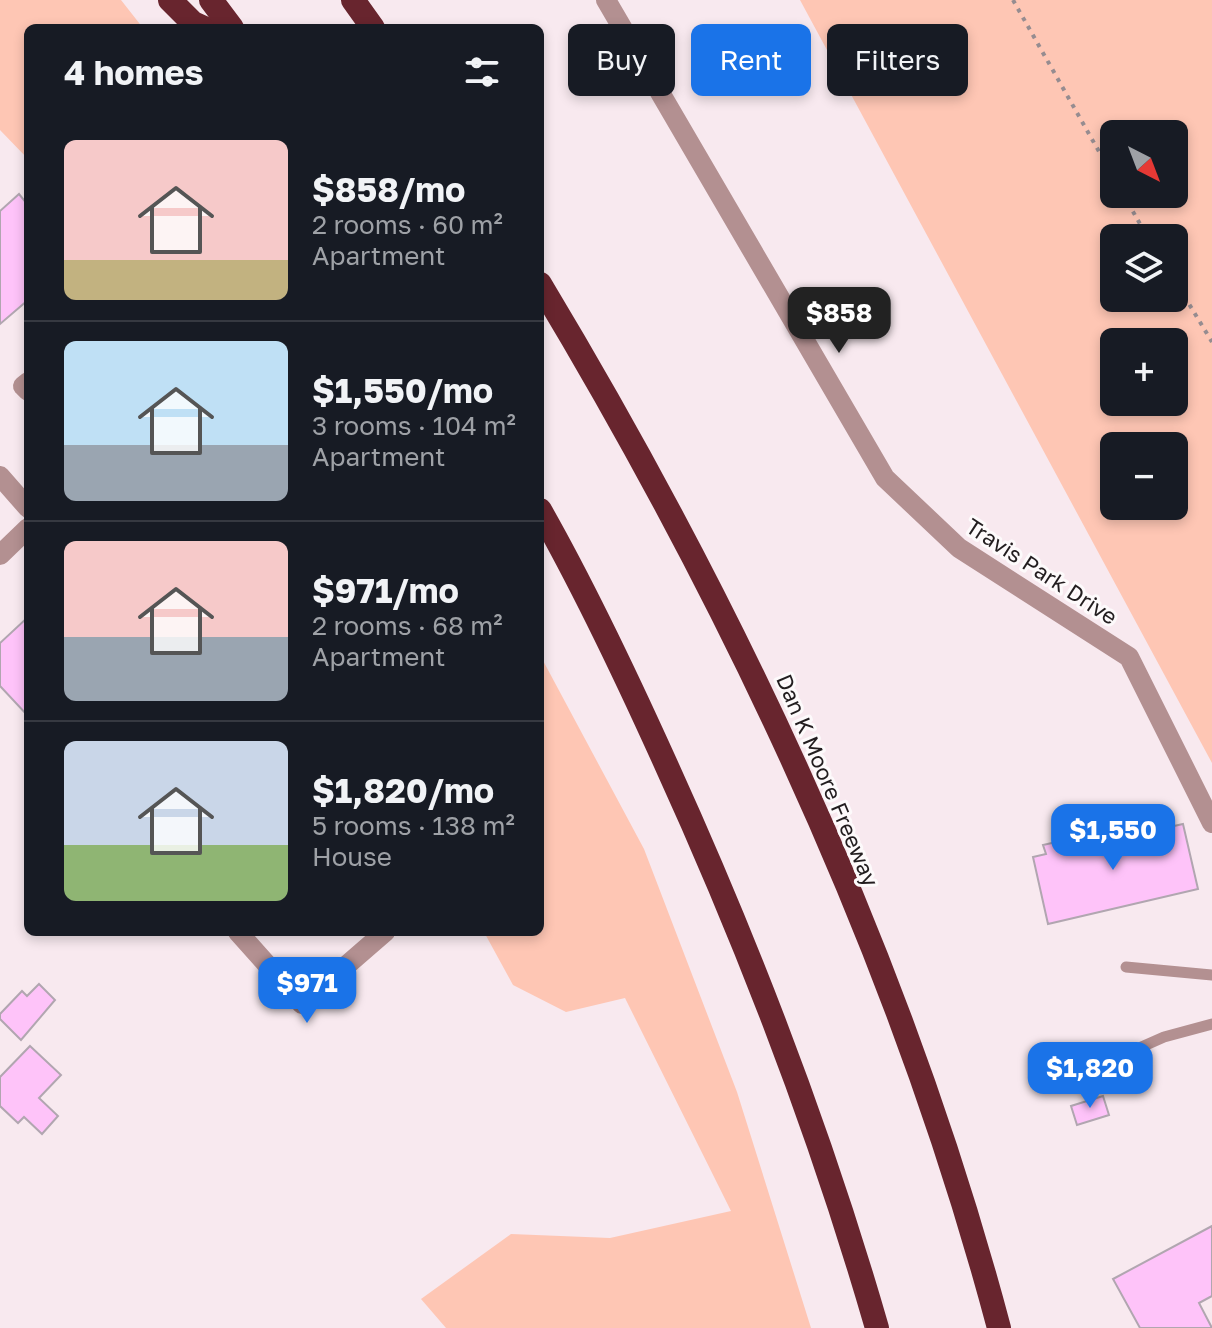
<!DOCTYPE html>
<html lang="en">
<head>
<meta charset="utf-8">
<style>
  :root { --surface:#171b24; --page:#242831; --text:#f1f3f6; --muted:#9ea1a6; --line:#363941; --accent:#1a73e8 }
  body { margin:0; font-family:"Golos Text",sans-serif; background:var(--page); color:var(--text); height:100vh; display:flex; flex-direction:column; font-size:30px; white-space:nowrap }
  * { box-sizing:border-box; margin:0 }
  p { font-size:26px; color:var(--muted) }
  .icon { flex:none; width:44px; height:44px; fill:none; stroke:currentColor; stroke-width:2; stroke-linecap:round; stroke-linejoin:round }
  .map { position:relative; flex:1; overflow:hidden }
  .drawer { position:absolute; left:24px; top:24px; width:520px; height:912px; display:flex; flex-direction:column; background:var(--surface); border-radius:12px; box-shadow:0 4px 12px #0003 }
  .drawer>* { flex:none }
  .banner { position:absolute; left:568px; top:24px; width:524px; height:72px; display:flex; gap:16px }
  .needle { width:52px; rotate:138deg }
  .tools { position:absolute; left:1100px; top:120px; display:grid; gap:16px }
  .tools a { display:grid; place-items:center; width:88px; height:88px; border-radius:12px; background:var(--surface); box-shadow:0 4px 12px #0003; font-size:40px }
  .price { position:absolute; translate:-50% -68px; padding:0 18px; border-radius:16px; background:var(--accent); color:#fff; font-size:26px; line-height:52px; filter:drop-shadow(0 2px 4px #0008) }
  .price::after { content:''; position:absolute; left:50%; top:48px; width:24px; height:18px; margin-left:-12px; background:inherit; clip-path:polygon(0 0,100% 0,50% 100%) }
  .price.selected { background:#222; color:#fff }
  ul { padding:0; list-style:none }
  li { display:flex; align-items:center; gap:24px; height:200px; padding:0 40px }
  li+li { border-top:2px solid var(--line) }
  li span { display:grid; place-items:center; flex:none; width:224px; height:160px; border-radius:12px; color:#555 }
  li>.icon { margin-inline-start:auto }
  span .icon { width:96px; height:96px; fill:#fffc; stroke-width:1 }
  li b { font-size:34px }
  h2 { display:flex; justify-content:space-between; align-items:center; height:96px; padding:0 40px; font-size:34px }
  .tag { padding:0 28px; border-radius:12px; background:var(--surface); box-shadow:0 4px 12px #0003; font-size:28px; line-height:72px }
  .tag.selected { background:var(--accent); color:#fff }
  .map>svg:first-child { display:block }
</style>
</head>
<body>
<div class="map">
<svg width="1212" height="1328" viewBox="0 0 1212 1328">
  <rect width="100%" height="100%" fill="#f8e9ef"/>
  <g fill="#fec6b4" fill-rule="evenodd">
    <polygon points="0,0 121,0 143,28 28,28 28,159 0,130"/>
    <path d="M 800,0 L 1212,0 L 1212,763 ZM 1174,134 L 1174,194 L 1114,194 L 1114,134 ZM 1174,238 L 1174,298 L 1114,298 L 1114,238 ZM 1114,342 L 1174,342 L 1174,402 L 1114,402 ZM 1174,446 L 1174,506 L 1114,506 L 1114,446 Z"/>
    <polygon points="540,655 644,849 737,1092 811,1328 446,1328 421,1299 511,1234 610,1238 731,1211 625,998 566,1012 513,985 484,932 540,932"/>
  </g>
  <g fill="#fec3f9" stroke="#b1a6b0" stroke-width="2">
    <polygon points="19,194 28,205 28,300 0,324 0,211"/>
    <polygon points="28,617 28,716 0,686 0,643"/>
    <polygon points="1183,824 1198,889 1048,924 1033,857 1046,854 1043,845 1114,829 1116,839"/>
    <polygon points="39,984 55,1000 21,1040 0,1019 0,1014 22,991 27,996"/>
    <polygon points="30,1046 61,1075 39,1098 58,1116 42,1134 24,1117 18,1123 0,1106 0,1077"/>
    <polygon points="1103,1096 1109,1115 1077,1125 1071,1106"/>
    <polygon points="1212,1226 1212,1296 1199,1303 1212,1328 1140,1328 1113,1279"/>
  </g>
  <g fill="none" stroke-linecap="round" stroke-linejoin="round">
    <g stroke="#968c90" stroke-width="4" stroke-dasharray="4 6" stroke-linecap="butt">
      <polyline points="1013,0 1114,178"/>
      <polyline points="1123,194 1148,238"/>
      <polyline points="1174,279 1212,342"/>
    </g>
    <g stroke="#b39091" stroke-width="11">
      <polyline points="1126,967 1212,975"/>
      <polyline points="1112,1060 1164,1037 1212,1024"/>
    </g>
    <g stroke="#b39091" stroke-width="20">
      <polyline points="606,0 885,478 959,548 1129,657 1212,823"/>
      <polyline points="28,382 23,386 28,391"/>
      <polyline points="0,476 28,508"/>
      <polyline points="0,555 28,528"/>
      <polyline points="238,932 302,1004 385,932"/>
    </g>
    <g stroke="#68252e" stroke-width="24">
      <polyline points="170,0 193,23 204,28"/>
      <polyline points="211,0 232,28"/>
      <polyline points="353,0 373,28"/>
      <path d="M 540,284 C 736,610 901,959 999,1328"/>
      <path d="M 540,510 C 586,591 626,676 664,760 C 748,944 821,1134 877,1328"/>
    </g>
  </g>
  <g text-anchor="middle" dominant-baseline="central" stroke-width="6" stroke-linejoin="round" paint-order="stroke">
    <g font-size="22" fill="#221d1f" stroke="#fdfafb">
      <text transform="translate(1042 571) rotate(33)">Travis Park Drive</text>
      <text transform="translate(828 780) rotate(67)">Dan K Moore Freeway</text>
    </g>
  </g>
</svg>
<div class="tools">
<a><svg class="needle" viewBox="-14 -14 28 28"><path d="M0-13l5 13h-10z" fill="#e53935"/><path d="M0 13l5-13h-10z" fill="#9ea1a6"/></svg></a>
<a><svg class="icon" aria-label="layers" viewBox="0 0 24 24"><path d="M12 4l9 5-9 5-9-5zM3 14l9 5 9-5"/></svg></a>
<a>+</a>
<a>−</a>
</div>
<b class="price selected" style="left:839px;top:355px">$858</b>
<b class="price" style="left:1113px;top:872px">$1,550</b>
<b class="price" style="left:307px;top:1025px">$971</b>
<b class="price" style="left:1090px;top:1110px">$1,820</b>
<div class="banner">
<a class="tag">Buy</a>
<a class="tag selected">Rent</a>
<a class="tag">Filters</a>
</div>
<section class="drawer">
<h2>4 homes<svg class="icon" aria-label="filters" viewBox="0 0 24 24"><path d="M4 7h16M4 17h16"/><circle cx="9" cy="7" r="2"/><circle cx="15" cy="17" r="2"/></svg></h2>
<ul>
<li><span style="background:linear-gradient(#f6c9c9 75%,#c2b280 0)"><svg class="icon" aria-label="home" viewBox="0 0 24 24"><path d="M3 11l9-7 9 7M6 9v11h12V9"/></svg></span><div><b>$858/mo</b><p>2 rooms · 60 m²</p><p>Apartment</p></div></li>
<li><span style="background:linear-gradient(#bfe0f5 65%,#9aa5b1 0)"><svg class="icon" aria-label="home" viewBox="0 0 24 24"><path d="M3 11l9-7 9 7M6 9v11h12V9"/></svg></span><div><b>$1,550/mo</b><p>3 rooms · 104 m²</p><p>Apartment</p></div></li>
<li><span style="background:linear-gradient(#f6c9c9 60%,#9aa5b1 0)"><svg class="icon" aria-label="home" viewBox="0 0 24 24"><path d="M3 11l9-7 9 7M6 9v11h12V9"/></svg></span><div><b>$971/mo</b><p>2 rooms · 68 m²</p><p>Apartment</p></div></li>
<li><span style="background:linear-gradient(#c9d6e8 65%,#8fb573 0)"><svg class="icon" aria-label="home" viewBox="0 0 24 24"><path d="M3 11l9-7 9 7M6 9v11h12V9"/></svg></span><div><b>$1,820/mo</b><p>5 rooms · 138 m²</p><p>House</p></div></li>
</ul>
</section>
</div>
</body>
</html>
